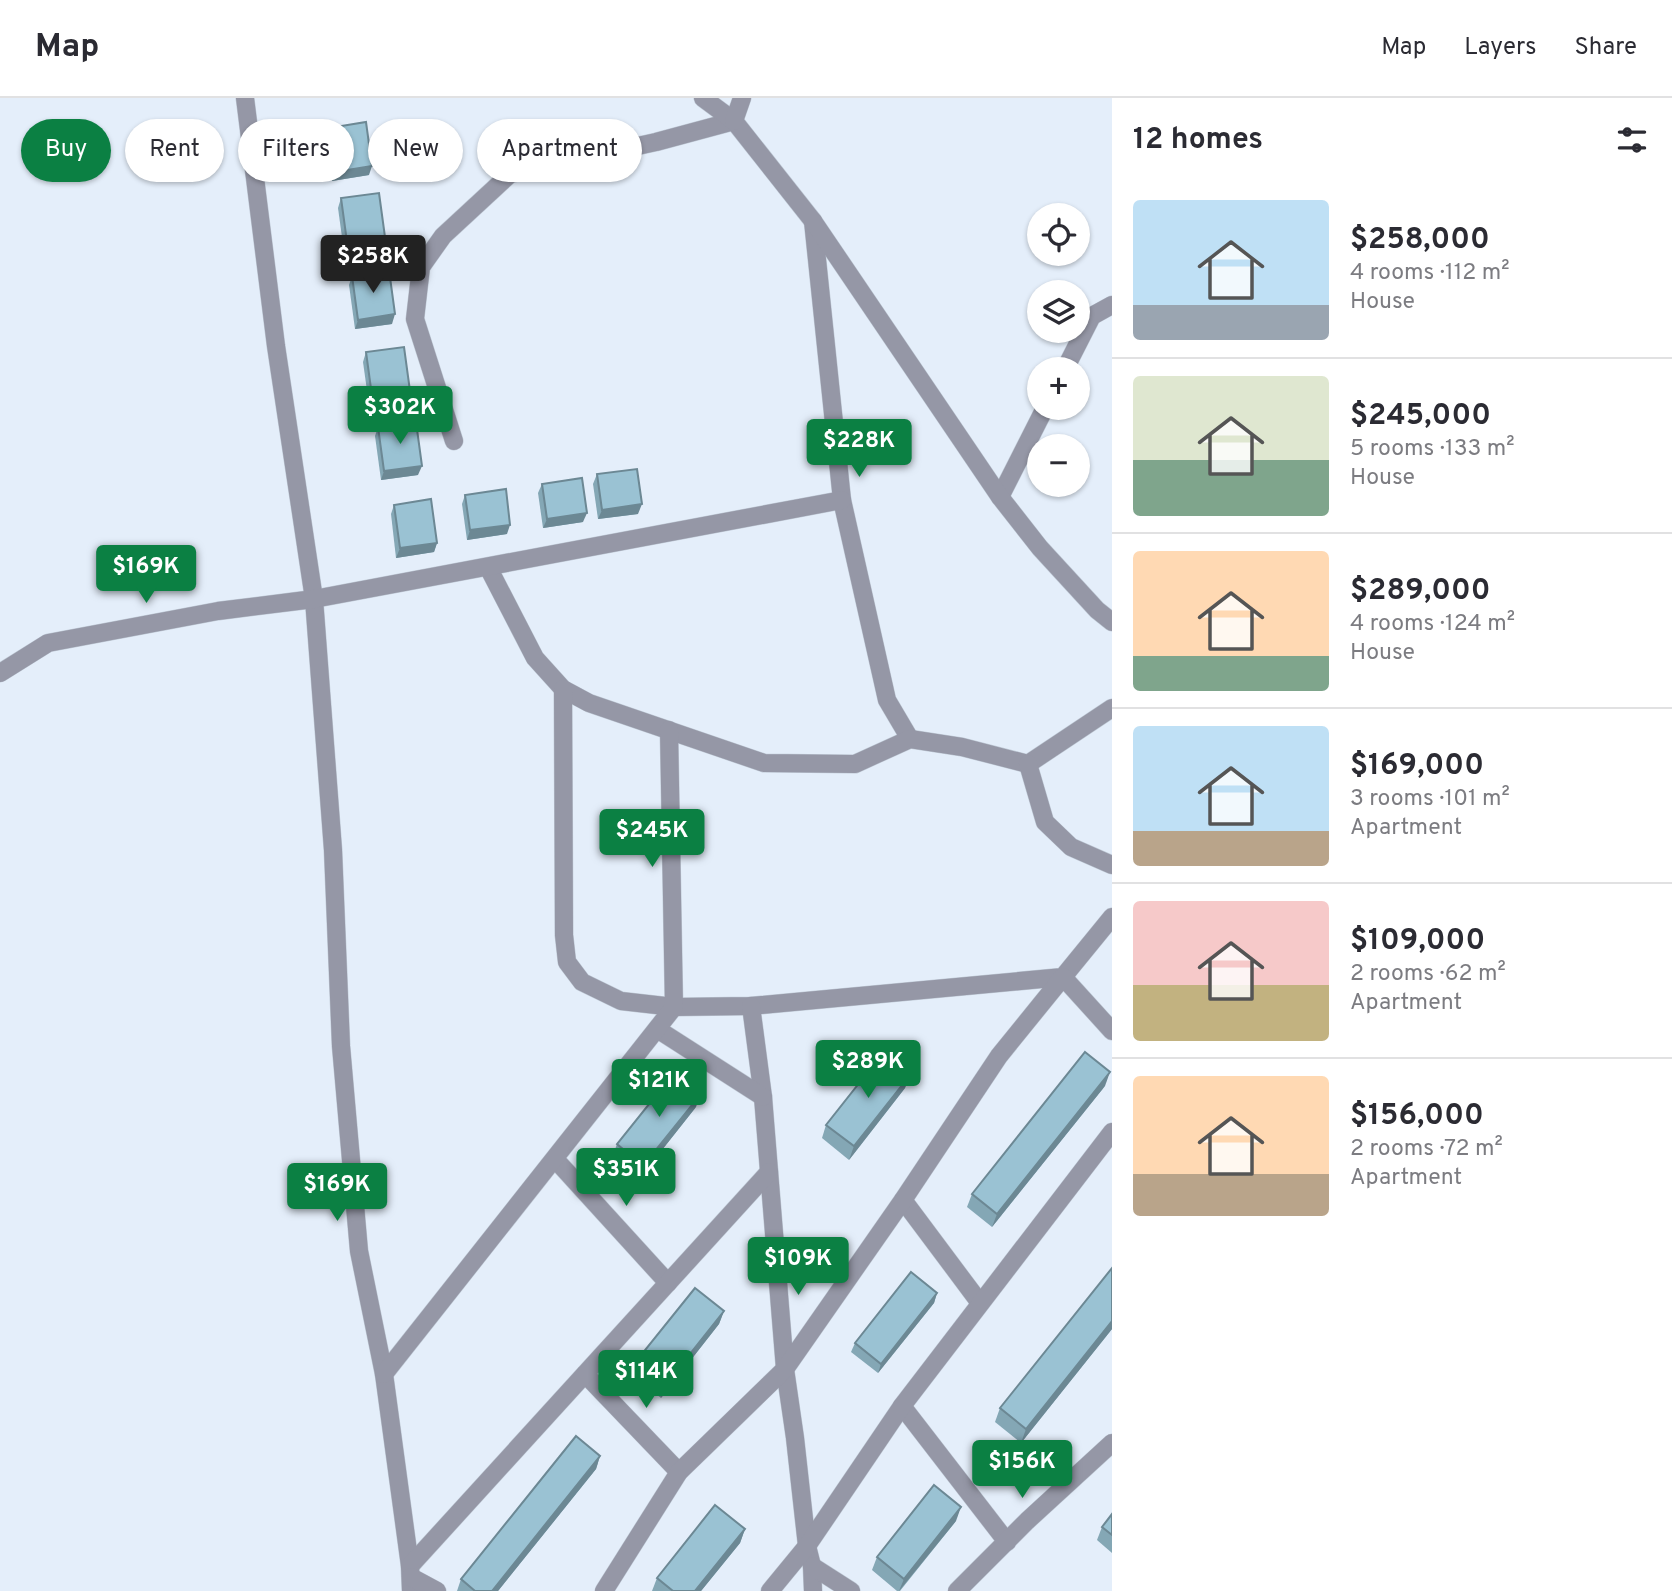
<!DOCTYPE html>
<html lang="en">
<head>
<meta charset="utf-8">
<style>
  :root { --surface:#fff; --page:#f2f2f3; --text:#2b2b33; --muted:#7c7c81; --line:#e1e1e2; --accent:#0b8043 }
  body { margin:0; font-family:Overpass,sans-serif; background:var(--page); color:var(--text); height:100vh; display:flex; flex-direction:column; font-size:26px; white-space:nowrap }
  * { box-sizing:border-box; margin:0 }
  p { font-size:23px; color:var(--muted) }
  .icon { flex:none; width:38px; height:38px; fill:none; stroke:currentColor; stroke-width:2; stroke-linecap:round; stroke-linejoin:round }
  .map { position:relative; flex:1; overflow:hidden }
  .side { display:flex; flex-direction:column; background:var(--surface); width:560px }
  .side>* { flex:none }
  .guide { position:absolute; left:21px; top:21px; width:665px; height:63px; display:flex; gap:14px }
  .controls { position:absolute; left:1027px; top:105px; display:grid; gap:14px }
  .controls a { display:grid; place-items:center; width:63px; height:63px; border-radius:50%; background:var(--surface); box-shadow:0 2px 5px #0004; font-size:35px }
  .price { position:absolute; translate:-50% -60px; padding:0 16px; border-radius:7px; background:var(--accent); color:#fff; font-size:23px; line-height:46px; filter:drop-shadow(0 2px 4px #0008) }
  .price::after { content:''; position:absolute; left:50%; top:42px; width:21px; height:16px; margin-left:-10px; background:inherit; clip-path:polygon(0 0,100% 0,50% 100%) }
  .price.selected { background:#222; color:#fff }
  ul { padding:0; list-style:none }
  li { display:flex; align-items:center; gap:21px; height:175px; padding:0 21px }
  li+li { border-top:2px solid var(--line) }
  li span { display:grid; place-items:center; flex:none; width:196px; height:140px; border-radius:7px; color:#555 }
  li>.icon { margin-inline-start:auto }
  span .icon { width:84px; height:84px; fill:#fffc; stroke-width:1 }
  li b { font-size:30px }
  h2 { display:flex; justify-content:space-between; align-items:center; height:84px; padding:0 21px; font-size:30px }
  .pill { padding:0 24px; border-radius:32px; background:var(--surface); box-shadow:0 2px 5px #0004; font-size:24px; line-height:63px }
  .pill.selected { background:var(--accent); color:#fff }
  header { display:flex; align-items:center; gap:42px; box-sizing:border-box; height:98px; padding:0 35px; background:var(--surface); border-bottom:2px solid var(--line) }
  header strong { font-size:33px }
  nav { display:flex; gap:38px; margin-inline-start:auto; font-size:24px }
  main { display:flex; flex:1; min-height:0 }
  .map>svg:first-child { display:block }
</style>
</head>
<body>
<header>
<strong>Map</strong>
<nav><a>Map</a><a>Layers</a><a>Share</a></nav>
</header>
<main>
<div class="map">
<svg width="1112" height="1493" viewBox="0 0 1112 1493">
  <rect width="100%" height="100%" fill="#e4eefa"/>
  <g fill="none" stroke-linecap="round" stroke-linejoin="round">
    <defs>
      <g id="minor">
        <polyline points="245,0 276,248 314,501 333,752 341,948 359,1153 384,1276 410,1468 411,1493"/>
        <polyline points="813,123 842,402 887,602 910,641"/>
        <polyline points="1065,271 1092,218 1112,207"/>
        <polyline points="454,343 415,221 421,169 443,138 510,76 656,44 734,23"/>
        <polyline points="1000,399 1045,310"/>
        <polyline points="488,469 535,560 563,591 589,605 764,665 855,666 910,641 962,649 1028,666 1112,610"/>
        <polyline points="0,575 48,545 218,513 314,501 842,402"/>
        <polyline points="563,591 564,837 567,864 582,884 621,903 674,909 751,908 1063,879 1112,819"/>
        <polyline points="1028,666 1045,724 1071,749 1112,767"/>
        <polyline points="751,908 763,999 785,1271 795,1340 807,1448 812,1468 813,1493"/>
        <polyline points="657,931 763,999"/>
        <polyline points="555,1061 668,1185"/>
        <polyline points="903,1102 980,1205"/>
        <polyline points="384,1276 674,909 669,632"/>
        <polyline points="585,1276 679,1374"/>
        <polyline points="902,1308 1007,1444"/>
        <polyline points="410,1468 769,1074"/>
        <polyline points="812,1468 851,1493"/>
        <polyline points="411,1479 437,1493"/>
        <polyline points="604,1493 679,1374 785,1271 903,1102 999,958 1063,879 1112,933"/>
        <polyline points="770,1493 807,1448 902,1308 1112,1034"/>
        <polyline points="957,1493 1027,1423 1112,1345"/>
      </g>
      <g id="tertiary">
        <polyline points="703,0 734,23 813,123 1000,399 1040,450 1097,512 1112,524"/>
        <polyline points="734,23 742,0"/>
      </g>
    </defs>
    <use href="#minor" stroke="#bfc9d5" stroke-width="19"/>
    <use href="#tertiary" stroke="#bfc9d5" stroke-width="19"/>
    <use href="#minor" stroke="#9597a6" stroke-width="18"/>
    <use href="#tertiary" stroke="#9597a6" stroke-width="18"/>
  </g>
  <g fill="#84a7b5">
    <polygon points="329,30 369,77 332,83 326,39"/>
    <polygon points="341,100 382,148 344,154 338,110"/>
    <polygon points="352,178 392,226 355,231 349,187"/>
    <polygon points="366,254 410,293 406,302 369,307 363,264"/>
    <polygon points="378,329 418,377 381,382 375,338"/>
    <polygon points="597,376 638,416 598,421 593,386"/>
    <polygon points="542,386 583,424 543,430 538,395"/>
    <polygon points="465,397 507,436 467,442 462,406"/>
    <polygon points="394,407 437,445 434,454 396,460 391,416"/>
    <polygon points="910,977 905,990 849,1062 822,1040 826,1027"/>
    <polygon points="1105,988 992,1129 967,1109 972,1096"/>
    <polygon points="696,1009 639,1081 612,1060 617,1046"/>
    <polygon points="1112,1170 1112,1231 1021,1345 995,1324 1000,1310"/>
    <polygon points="937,1195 934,1205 878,1275 851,1254 855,1245"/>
    <polygon points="724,1213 719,1226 661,1300 632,1276 637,1262"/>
    <polygon points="600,1358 596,1371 498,1493 457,1493 461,1481"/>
    <polygon points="1112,1416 1112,1455 1097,1442 1102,1429"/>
    <polygon points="956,1423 900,1493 897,1493 872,1472 877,1459"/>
    <polygon points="745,1431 740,1445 701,1493 652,1493 657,1480"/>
  </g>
  <g fill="#6c8894">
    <polygon points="372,68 369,77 332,83 335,74"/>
    <polygon points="385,139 382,148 344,154 347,144"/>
    <polygon points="395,216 392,226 355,231 358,222"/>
    <polygon points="410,293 406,302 369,307 372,298"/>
    <polygon points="422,368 418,377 381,382 384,373"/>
    <polygon points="642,406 638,416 598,421 602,412"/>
    <polygon points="587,415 583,424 543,430 547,421"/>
    <polygon points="510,427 507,436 467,442 470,432"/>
    <polygon points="437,445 434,454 396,460 400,450"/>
    <polygon points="1110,974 1105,988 992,1129 997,1116"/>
    <polygon points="910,977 905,990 849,1062 854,1048"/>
    <polygon points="701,996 696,1009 639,1081 643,1068"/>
    <polygon points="937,1195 934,1205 878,1275 881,1266"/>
    <polygon points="724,1213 719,1226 661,1300 666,1286"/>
    <polygon points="1112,1223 1112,1231 1021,1345 1026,1331"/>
    <polygon points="600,1358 596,1371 498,1493 492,1493"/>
    <polygon points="961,1409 956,1423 899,1493 904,1481"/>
    <polygon points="745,1431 740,1445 701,1493 695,1493"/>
  </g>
  <g fill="#9ac2d3" stroke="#6c8894" stroke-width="2">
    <polygon points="366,24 372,68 335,74 329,30"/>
    <polygon points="379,95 385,139 347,144 341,100"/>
    <polygon points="389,172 395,216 358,222 352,178"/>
    <polygon points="404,249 410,293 372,298 366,254"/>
    <polygon points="416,324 422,368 384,373 378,329"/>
    <polygon points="637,371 642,406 602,412 597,376"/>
    <polygon points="582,380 587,415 547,421 542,386"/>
    <polygon points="506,391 510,427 470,432 465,397"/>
    <polygon points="431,401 437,445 400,450 394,407"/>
    <polygon points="1085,954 1110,974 997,1116 972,1096"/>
    <polygon points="883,955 910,977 854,1048 826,1027"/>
    <polygon points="674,975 701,996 643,1068 617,1046"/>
    <polygon points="1112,1170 1112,1223 1026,1331 1000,1310"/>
    <polygon points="911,1174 937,1195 881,1266 855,1245"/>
    <polygon points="695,1190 724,1213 666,1286 637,1262"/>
    <polygon points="576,1338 600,1358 492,1493 475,1493 461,1481"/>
    <polygon points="934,1387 961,1409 904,1481 877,1459"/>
    <polygon points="715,1407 745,1431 695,1493 673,1493 657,1480"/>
    <polygon points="1112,1416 1112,1437 1102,1429"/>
  </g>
</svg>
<div class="controls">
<a><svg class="icon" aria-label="locate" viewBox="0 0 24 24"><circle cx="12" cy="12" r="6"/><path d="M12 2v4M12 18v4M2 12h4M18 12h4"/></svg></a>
<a><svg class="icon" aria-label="layers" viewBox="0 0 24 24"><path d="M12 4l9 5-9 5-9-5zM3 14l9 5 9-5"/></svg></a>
<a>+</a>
<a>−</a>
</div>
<b class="price selected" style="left:373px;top:197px">$258K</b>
<b class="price" style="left:400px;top:348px">$302K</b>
<b class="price" style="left:859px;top:381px">$228K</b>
<b class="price" style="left:146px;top:507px">$169K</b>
<b class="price" style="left:652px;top:771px">$245K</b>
<b class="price" style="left:868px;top:1002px">$289K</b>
<b class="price" style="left:659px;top:1021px">$121K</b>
<b class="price" style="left:626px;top:1110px">$351K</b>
<b class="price" style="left:337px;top:1125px">$169K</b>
<b class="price" style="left:798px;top:1199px">$109K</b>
<b class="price" style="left:646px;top:1312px">$114K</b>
<b class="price" style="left:1022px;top:1402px">$156K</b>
<div class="guide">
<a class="pill selected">Buy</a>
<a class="pill">Rent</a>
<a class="pill">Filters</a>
<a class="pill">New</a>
<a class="pill">Apartment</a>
</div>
</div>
<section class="side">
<h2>12 homes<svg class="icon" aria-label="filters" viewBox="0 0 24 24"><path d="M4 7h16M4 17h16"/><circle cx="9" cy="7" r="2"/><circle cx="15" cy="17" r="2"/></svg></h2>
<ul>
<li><span style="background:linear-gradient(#bfe0f5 75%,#9aa5b1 0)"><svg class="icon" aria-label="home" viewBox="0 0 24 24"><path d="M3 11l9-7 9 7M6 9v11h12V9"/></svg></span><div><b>$258,000</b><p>4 rooms · 112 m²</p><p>House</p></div></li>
<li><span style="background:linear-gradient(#dfe7d0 60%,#7fa58c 0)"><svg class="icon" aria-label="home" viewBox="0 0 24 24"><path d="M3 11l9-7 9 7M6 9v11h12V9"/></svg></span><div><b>$245,000</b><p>5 rooms · 133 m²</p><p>House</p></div></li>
<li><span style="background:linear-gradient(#ffd9b3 75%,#7fa58c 0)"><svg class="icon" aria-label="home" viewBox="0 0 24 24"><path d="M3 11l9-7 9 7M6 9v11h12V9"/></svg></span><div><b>$289,000</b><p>4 rooms · 124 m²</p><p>House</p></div></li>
<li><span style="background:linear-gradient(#bfe0f5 75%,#b9a48a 0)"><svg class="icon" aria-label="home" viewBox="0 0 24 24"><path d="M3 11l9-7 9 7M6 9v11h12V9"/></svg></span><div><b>$169,000</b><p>3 rooms · 101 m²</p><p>Apartment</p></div></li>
<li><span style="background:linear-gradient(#f6c9c9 60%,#c2b280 0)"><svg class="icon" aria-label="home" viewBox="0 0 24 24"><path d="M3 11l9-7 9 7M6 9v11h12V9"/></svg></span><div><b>$109,000</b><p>2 rooms · 62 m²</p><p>Apartment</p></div></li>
<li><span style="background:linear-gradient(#ffd9b3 70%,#b9a48a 0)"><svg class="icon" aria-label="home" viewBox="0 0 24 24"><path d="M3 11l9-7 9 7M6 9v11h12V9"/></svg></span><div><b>$156,000</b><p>2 rooms · 72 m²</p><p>Apartment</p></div></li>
</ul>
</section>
</main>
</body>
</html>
